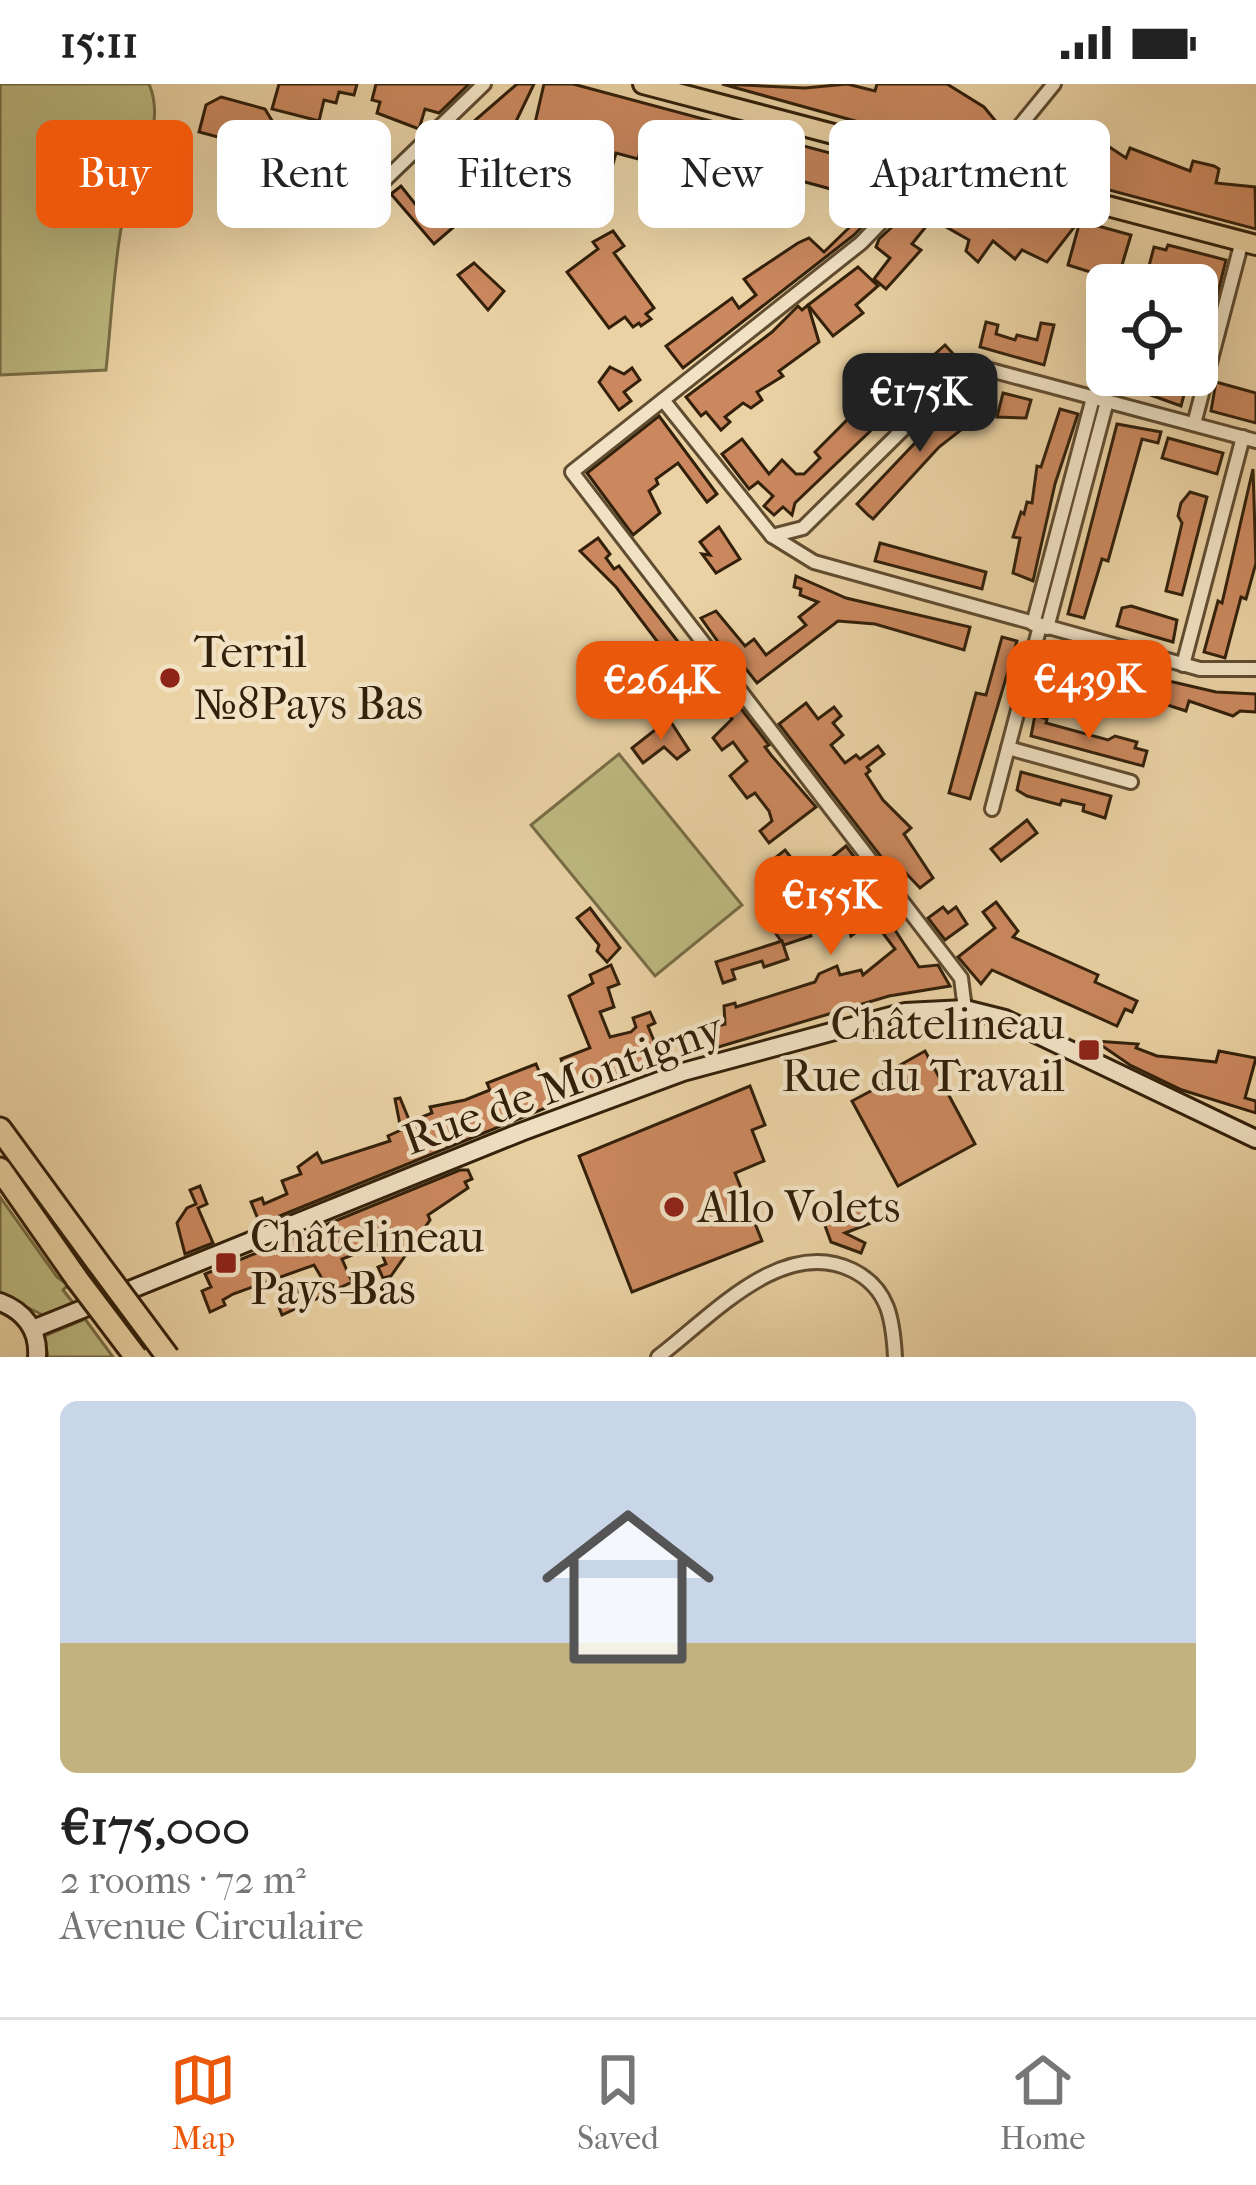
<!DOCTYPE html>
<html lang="en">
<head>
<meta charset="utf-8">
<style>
  :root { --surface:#fff; --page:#f6f6f6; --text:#222; --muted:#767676; --line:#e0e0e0; --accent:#ea580c }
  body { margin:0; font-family:"IM FELL French Canon",serif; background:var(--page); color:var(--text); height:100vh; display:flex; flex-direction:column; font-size:45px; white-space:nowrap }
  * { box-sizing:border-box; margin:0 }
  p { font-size:39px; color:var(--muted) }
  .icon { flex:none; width:66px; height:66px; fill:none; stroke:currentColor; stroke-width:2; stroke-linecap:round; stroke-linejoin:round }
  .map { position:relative; height:1273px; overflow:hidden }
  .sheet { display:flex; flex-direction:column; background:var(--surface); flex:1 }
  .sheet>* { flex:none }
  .hud { position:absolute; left:36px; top:36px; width:1185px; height:108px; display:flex; gap:24px }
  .tools { position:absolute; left:1086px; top:180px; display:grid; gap:24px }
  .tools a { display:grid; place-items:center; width:132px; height:132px; border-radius:18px; background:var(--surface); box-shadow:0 12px 48px #0002; font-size:60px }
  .price { position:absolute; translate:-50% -102px; padding:0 27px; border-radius:24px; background:var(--accent); color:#fff; font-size:39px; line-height:78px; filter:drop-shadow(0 3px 6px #0008) }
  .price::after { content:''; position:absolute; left:50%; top:72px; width:36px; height:27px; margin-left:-18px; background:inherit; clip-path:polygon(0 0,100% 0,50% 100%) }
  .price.active { background:#222; color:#fff }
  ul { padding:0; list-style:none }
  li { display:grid; align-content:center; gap:24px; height:636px; padding:0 60px }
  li+li { border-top:3px solid var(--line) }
  li span { display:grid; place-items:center; height:372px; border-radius:18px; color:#555 }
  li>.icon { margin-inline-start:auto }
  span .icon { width:216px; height:216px; fill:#fffc; stroke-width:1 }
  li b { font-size:51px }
  .tag { padding:0 42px; border-radius:18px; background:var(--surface); box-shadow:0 12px 48px #0002; font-size:42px; line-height:108px }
  .tag.active { background:var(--accent); color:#fff }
  .status { display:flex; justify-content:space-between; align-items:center; height:84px; padding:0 60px; background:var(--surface); direction:ltr }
  .status svg { height:33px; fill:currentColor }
  .menu { display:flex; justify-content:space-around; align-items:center; height:168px; border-top:3px solid var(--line); background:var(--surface); font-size:33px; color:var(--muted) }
  .menu a { display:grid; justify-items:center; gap:6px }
  .menu .active { color:var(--accent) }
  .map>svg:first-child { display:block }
</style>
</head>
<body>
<div class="status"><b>15:11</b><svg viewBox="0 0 49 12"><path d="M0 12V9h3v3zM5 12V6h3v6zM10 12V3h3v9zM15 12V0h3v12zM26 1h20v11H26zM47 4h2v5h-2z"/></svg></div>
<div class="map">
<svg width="1256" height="1273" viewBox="0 0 1256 1273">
  <rect width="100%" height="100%" fill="#ead2a4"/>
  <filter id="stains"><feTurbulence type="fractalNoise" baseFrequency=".00167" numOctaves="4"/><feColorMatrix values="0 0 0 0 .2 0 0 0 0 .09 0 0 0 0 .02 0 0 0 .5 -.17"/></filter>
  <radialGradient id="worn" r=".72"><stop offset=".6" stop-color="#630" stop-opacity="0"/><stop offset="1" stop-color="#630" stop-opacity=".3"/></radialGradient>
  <g fill="#bdba81" stroke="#786d46" stroke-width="3">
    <path d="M 0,0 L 149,0 C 169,46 130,100 121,145 C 113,191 111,240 106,286 L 0,291 Z"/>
    <polygon points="619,670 742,821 655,892 531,741"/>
    <polygon points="0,1113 57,1193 68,1201 63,1206 75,1221 43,1231 0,1210"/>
    <polygon points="85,1235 113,1273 48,1273 44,1252"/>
  </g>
  <g fill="#cb885e" stroke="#32200a" stroke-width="3">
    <polygon points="279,0 357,0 354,11 339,8 336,19 324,16 319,37 272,25"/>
    <polygon points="376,0 469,0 439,29 425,25 419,45 377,29 380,18 372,16"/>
    <polygon points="517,0 534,0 507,56 451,106 470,129 434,160 391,110 401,102 424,131 444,114 419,85"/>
    <polygon points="544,0 573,0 912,91 854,151 683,284 666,262 732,214 739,224 756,211 744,195 798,159 809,154 824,168 856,137 863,121 844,116 842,108 794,95 787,108 770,105 772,101 757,97 758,92 735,85 736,80 675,67 672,75 640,67 638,75 616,69 605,109 535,91 548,43 535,39"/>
    <polygon points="722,0 805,4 847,0 875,7 877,0 947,0 984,23 1003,46 981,72"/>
    <polygon points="221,13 265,25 274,40 267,66 199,48 206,21"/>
    <polygon points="1034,41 1053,57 1078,42 1126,74 1130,64 1190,87 1193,77 1214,82 1219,85 1216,99 1255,103 1256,145 1004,78"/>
    <polygon points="935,98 1047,129 1079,137 1047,178 1022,166 1015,175 993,157 978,178 966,167 969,156 932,135 912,160 921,166 886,205 874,195 890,174 876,163 879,155 903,133 915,141 935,118 922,114"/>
    <polygon points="1080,137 1131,151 1116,201 1098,201 1100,191 1068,181"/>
    <polygon points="613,147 624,162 614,169 654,224 646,230 651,235 641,242 639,239 633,243 625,233 609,244 567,188 598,165 593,158"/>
    <polygon points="1168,161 1226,176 1215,220 1210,217 1208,227 1197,225 1202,201 1144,201 1154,163 1166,166"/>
    <polygon points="474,179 504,207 488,226 458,191"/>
    <polygon points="858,183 878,202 856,221 863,229 833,252 808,221"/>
    <polygon points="808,221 819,258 779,287 783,292 757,308 762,316 751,324 743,319 725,333 730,338 721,346 706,328 701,332 686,313 772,248 798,222 802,226"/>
    <polygon points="986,238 998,241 996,250 1015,256 1017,251 1037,256 1041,239 1054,241 1044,281 980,263"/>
    <polygon points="945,261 957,274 905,314 795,419 792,431 783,423 774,431 764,422 773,412 758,398 749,405 722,370 742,355 769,390 782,376 796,390 804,390 820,374 815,368 864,319 882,305 887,309 904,292 900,286 907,279 911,281 920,272 926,278"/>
    <polygon points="610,283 624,290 632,284 640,296 624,308 631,317 619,326 599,298"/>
    <polygon points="1134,291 1186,303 1181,322 1131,304"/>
    <polygon points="1216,298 1256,309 1256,339 1211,327"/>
    <polygon points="1003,309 1031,316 1026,334 997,333"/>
    <polygon points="977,310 988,325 939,363 873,435 868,431 857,420 934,339"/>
    <polygon points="1060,325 1078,330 1055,400 1033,497 1013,489 1020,454 1013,453 1021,428 1024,430 1027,418 1032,419 1037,382 1041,383"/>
    <polygon points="659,332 717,410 707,418 678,379 656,395 658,400 649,407 660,429 633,451 587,389"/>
    <polygon points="1117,340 1161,348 1158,359 1142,355 1108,477 1102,475 1084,534 1068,530"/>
    <polygon points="1168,354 1223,369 1217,390 1162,374"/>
    <polygon points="1253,385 1256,479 1246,515 1241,513 1225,574 1204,568 1218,517 1222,519"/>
    <polygon points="1190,408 1207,413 1182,511 1166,507 1182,439 1178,432 1181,419"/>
    <polygon points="719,443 740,475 716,489 702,470 710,471 700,458"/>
    <polygon points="598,454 610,470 606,474 614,485 619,482 704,591 681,608 654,566 660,561 616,503 580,467"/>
    <polygon points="880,459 986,488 982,505 875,477"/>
    <polygon points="796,492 846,514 970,543 964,566 875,540 838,537 757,599 746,585 741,590 701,534 716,527 745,562 754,555 766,571 806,541 799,533 818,518 800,511 801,505 794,503"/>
    <polygon points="1131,522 1177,536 1173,558 1117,542 1122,524"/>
    <polygon points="1002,553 1017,557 970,715 949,709 976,609 986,611"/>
    <polygon points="1057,571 1216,608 1256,610 1256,628 1240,627 1233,632 1189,617 1186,627 1137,611 1135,615 1117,610 1119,605 1092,593 1089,603 1079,601 1053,588"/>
    <polygon points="735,617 769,661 765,663 771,671 816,723 769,759 760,747 772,737 769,727 755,709 747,714 730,692 747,677 733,658 722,666 713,654 732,635 724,625"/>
    <polygon points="806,619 818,635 834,623 841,632 833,639 843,651 831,661 845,679 856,671 860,675 878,662 884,670 867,683 870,687 866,690 883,716 911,744 904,750 933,794 920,804 899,782 892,787 779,640"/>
    <polygon points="1035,631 1047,635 1046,639 1108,656 1115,652 1137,658 1135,664 1147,667 1143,682 1031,652"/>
    <polygon points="669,635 689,666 677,675 664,663 643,679 632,664"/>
    <polygon points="1021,688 1111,712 1105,734 1083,727 1084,721 1062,716 1060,721 1027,712 1017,706"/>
    <polygon points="1027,736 1037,749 1001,777 991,765"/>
    <polygon points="846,762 870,794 869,804 898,843 895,846 919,883 938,881 950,902 889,912 712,965 706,945 725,940 724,922 735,919 736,923 815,898 819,890 837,882 840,891 861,886 863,891 895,865 879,844 873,848 867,840 851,852 846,836 810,846 811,852 784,861 767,837 822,795 818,790 829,782 826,778"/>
    <polygon points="785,766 800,785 775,805 760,786"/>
    <polygon points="996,818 1018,847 1013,853 1098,891 1095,898 1137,917 1132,928 1125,925 1117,942 992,886 981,900 958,873 995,844 983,828"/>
    <polygon points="943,823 948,829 956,823 967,840 945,856 928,834"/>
    <polygon points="590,824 620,864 607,878 597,867 599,861 577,834"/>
    <polygon points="782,857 788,875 764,883 762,877 732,886 735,895 723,899 716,878"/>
    <polygon points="611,881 619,900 608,904 614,923 600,928 610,953 631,948 636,943 633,934 650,928 655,939 648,942 662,977 573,1012 561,975 590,964 569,912 593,899 590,891"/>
    <polygon points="1095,957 1138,960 1136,964 1157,972 1188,975 1216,978 1219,967 1256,974 1245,1014 1256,1017 1256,1029 1182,1006 1130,981"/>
    <polygon points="925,967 975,1060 898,1102 852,1017 897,993 893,985"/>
    <polygon points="536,980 553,1021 260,1140 251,1118 262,1114 264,1120 287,1110 282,1097 301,1090 298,1083 317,1069 322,1079 390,1057 388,1052 401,1046 395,1015 400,1014 410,1038 432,1029 430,1023 465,1016 490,1006 487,999"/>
    <polygon points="750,1002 765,1041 752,1046 764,1077 735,1089 762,1157 632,1208 579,1072"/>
    <polygon points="460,1086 468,1086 472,1095 465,1098 468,1104 428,1131 430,1136 391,1192 383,1194 378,1183 386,1180 378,1161 342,1175 352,1198 282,1231 277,1218 284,1215 282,1210 298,1204 300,1209 324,1198 314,1181 233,1210 223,1216 225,1221 210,1228 202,1207 211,1203 205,1190"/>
    <polygon points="200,1102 207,1120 198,1124 213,1159 185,1170 177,1139 187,1124 196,1120 190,1106"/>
    <polygon points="872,1120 879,1136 845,1149 865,1159 861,1169 831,1158 824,1139"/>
  </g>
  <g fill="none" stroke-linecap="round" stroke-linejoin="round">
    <defs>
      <g id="street">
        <polyline points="940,77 861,159 572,388 961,894 965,925"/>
        <polyline points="983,87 1054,0"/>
        <polyline points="363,117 484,0"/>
        <polyline points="663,316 772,452 814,478 1200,585 1256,585"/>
        <polyline points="1194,340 1242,157"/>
        <polyline points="772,452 803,444 960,289 979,283 1256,357"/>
        <polyline points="1033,540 1093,314"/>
        <polyline points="1047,544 1107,317"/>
        <polyline points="1183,581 1243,353"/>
        <polyline points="1008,664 1131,698"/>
        <polyline points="992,725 1040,542"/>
        <path d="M 658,1273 C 711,1233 782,1152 852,1186 C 889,1204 893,1236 895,1273"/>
      </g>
      <g id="secondary">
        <path d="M 0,1218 C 24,1227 39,1246 37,1273"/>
        <polyline points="33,1245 521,1048 683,988 905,928 965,925 1005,935 1256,1055"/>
      </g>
      <polyline id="primary" points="643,0 1256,161"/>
      <g id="highway">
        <polyline points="0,1045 98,1179"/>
        <polyline points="0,1085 77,1195"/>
      </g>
    </defs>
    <use href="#street" stroke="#604c30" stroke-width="18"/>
    <use href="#secondary" stroke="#32200a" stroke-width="22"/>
    <use href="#primary" stroke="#32200a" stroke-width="24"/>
    <use href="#highway" stroke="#32200a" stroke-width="27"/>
    <use href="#street" stroke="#f1e2c4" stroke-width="12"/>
    <use href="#secondary" stroke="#f1e2c4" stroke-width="16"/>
    <use href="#primary" stroke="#ead2a4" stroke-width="18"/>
    <use href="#highway" stroke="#ead2a4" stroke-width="21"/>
    <defs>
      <g id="highway-bridge">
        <polyline points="98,1179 168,1273"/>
        <polyline points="77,1195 136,1273"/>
      </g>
    </defs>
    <use href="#highway-bridge" stroke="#32200a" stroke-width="27" stroke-linecap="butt"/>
    <use href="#highway-bridge" stroke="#ead2a4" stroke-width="21"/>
  </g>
  <g fill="#8f2418" stroke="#f1e2c4" stroke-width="4.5">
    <circle cx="170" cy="594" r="12"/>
    <rect x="1077" y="954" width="24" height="24" rx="6"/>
    <circle cx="674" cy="1123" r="12"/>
    <rect x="214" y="1167" width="24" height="24" rx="6"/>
  </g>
  <g text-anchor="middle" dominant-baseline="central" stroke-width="9" stroke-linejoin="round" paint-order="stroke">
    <g font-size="45" fill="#32200a" stroke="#f1e2c4" text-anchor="start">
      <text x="194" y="568">Terril<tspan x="194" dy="52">№8Pays Bas</tspan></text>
      <text x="1065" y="940" text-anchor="end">Châtelineau<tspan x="1065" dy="52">Rue du Travail</tspan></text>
      <text x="698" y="1123">Allo Volets</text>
      <text x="250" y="1153">Châtelineau<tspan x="250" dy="52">Pays-Bas</tspan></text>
    </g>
    <g font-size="45" fill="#32200a" stroke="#f1e2c4">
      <text transform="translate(563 1000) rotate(-20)">Rue de Montigny</text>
    </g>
  </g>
  <rect width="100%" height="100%" filter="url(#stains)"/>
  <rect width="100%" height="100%" fill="url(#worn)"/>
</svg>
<div class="tools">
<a><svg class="icon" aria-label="locate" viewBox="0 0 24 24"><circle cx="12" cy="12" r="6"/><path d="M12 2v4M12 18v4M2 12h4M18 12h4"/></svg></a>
</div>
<b class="price active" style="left:920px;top:371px">€175K</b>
<b class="price" style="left:1089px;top:658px">€439K</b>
<b class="price" style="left:661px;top:659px">€264K</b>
<b class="price" style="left:831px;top:874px">€155K</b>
<div class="hud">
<a class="tag active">Buy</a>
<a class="tag">Rent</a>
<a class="tag">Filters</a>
<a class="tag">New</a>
<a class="tag">Apartment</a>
</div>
</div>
<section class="sheet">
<ul>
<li><span style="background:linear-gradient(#c9d6e8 65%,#c2b280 0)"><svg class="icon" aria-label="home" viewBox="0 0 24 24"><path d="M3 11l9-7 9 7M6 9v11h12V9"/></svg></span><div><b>€175,000</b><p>2 rooms · 72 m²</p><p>Avenue Circulaire</p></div></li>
</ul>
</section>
<nav class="menu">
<a class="active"><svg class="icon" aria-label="map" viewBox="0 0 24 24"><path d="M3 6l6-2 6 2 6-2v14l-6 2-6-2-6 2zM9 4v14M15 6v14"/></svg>Map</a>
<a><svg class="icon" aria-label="saved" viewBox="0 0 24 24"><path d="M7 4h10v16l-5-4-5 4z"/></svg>Saved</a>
<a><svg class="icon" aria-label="home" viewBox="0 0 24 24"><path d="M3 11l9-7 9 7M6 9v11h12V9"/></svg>Home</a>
</nav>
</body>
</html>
